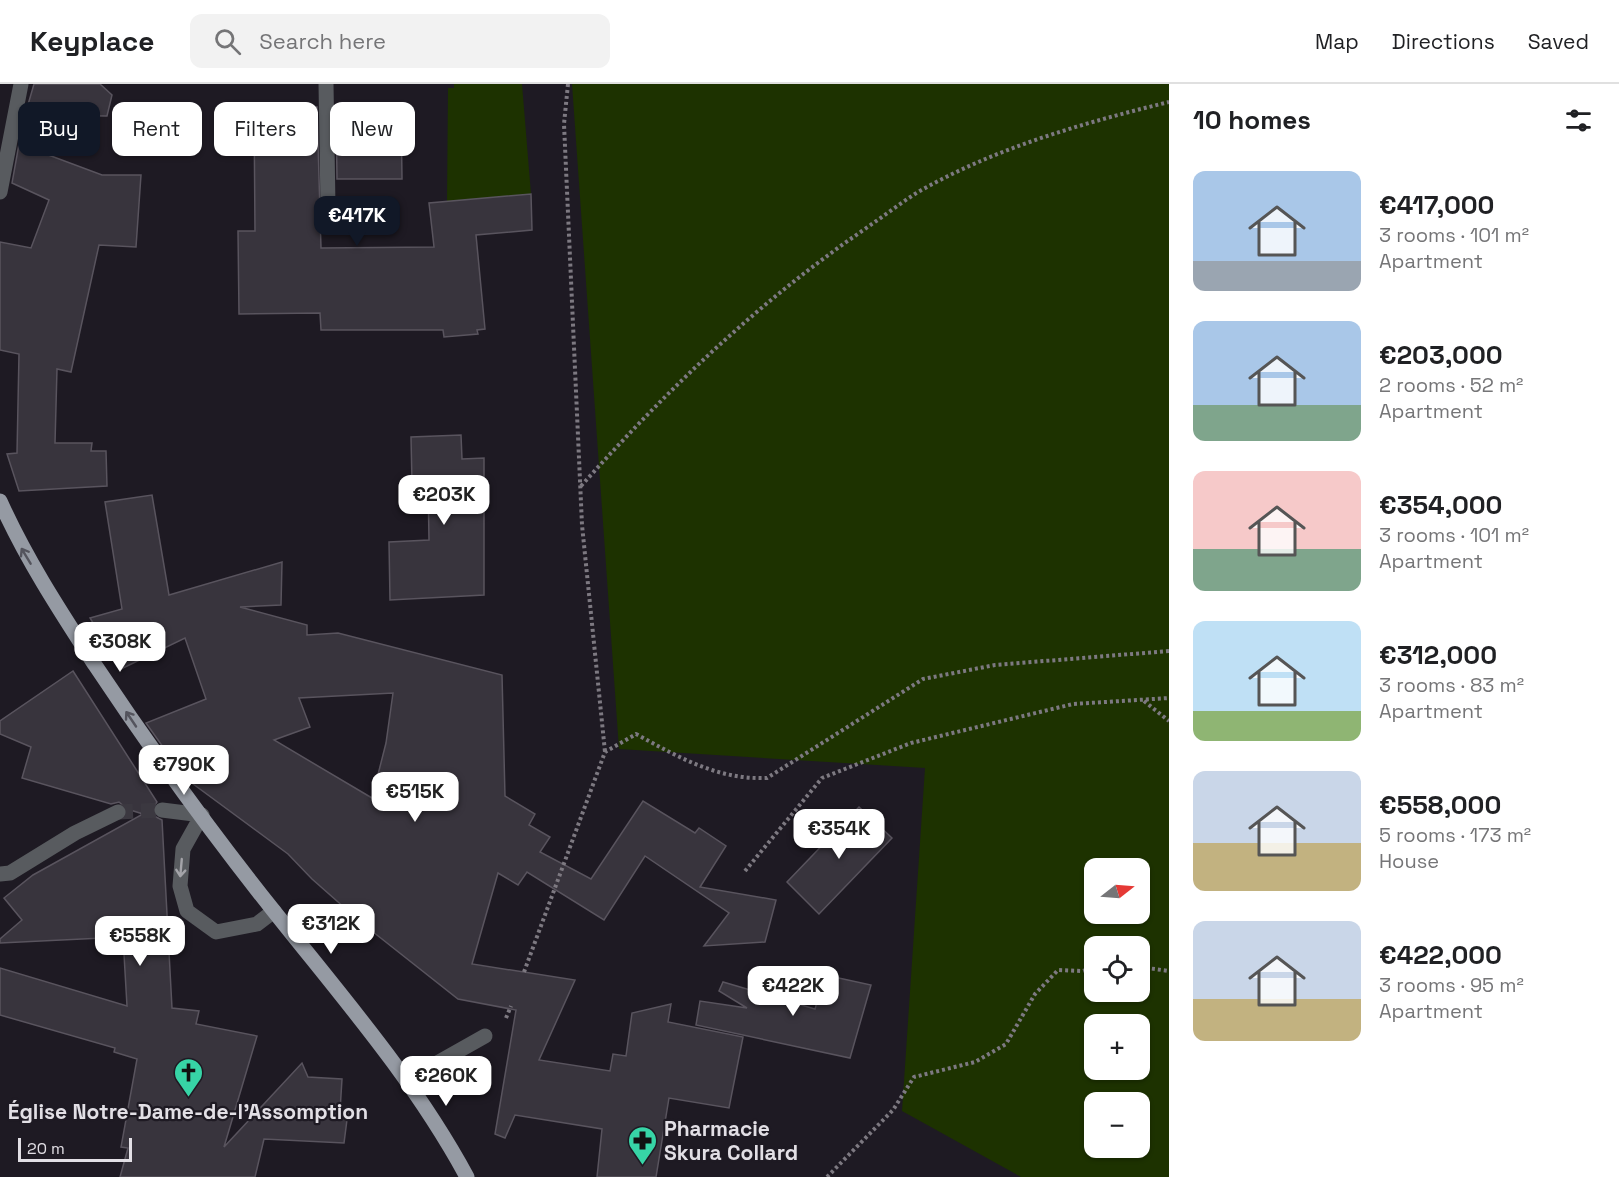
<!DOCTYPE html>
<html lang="en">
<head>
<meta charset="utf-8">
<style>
  :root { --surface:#fff; --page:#f2f2f2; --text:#202124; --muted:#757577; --line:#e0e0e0; --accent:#111827 }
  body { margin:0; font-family:"Space Grotesk",sans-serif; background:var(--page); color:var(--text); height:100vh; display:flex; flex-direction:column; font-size:22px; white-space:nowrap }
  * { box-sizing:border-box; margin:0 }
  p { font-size:20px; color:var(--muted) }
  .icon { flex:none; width:33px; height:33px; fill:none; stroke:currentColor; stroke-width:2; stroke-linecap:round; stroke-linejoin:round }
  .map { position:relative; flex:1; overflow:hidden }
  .details { display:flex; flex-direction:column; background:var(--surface); width:450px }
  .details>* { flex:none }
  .banner { position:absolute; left:18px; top:18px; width:570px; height:54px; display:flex; gap:12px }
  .needle { width:39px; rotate:73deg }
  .buttons { position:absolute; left:1084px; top:774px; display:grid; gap:12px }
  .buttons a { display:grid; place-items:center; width:66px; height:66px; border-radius:12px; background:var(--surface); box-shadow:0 2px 4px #0004; font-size:30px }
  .scale { position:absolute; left:18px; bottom:15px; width:114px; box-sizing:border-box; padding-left:6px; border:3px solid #e2dfe5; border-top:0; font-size:16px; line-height:21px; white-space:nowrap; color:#e2dfe5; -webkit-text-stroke:4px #1e1a23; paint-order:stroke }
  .price { position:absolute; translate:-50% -51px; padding:0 14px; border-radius:12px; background:#fff; color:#222; font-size:20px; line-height:39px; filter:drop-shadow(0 2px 3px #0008) }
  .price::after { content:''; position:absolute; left:50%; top:36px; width:18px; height:14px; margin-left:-9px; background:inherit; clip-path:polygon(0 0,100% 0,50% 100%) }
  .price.selected { background:var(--accent); color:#fff }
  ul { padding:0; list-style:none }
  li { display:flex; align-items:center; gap:18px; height:150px; padding:0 24px }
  li span { display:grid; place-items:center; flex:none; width:168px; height:120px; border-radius:12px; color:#555 }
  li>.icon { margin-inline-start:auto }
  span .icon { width:72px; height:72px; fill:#fffc; stroke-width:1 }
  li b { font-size:26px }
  h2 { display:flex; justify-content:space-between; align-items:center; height:72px; padding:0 24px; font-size:26px }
  .pill { padding:0 21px; border-radius:12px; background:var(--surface); box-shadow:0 2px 4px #0004; font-size:21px; line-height:54px }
  .pill.selected { background:var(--accent); color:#fff }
  header { display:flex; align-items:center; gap:36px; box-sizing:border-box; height:84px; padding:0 30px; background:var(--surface); border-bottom:2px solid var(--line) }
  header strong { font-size:28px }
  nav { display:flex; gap:33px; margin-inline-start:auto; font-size:21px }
  .search { width:420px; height:54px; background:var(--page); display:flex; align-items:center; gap:15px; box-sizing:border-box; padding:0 21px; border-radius:12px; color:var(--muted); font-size:22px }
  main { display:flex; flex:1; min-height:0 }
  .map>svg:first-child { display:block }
</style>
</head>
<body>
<header>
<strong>Keyplace</strong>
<div class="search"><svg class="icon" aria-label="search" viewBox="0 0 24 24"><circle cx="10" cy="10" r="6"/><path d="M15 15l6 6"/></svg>Search here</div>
<nav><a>Map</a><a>Directions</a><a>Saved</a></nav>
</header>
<main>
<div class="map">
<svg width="1169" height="1093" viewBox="0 0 1169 1093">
  <rect width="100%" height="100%" fill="#1e1a23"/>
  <g fill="#1d3200" fill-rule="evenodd">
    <polygon points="454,0 522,0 531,110 447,118 448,4 454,4"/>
    <path d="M 572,0 L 1169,0 L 1169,1093 L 1021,1093 L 902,1027 L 925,684 L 619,665 ZM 1140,784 L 1140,830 L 1095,830 L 1095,784 ZM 1140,862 L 1140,908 L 1095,908 L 1095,862 ZM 1095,940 L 1140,940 L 1140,986 L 1095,986 ZM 1095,1018 L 1140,1018 L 1140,1064 L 1095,1064 Z"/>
  </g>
  <g fill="#38343d" stroke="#59545e" stroke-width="1.5" fill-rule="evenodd">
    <polygon points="34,0 100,0 112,11 107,32 25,31"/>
    <polygon points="336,22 401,22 402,95 337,95"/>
    <polygon points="254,23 317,23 321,164 434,163 429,119 531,110 532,146 476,151 485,245 477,246 478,250 444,253 443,246 321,246 320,229 239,230 238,147 255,147"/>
    <polygon points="19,60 102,91 141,91 136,163 99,161 71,288 57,285 55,359 92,359 91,367 106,367 107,402 19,407 7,370 17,369 19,270 0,266 0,158 31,164 49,116 12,99"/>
    <polygon points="461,351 462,375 484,374 484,511 390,516 389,458 429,456 428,399 412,399 411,353"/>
    <path d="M 152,411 L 169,511 L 282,478 L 281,521 L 240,523 L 307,541 L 307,551 L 338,549 L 502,591 L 505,712 L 535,730 L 529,741 L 550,753 L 540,768 L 591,795 L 643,717 L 695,749 L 699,744 L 726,762 L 700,803 L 776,816 L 765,858 L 704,862 L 729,829 L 645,772 L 604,836 L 527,788 L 518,801 L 498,789 L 472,880 L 575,896 L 539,976 L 610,987 L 613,970 L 626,972 L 632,929 L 671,920 L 668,938 L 743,953 L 729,1024 L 669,1014 L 656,1093 L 597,1093 L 602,1045 L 515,1031 L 505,1054 L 495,1050 L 516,926 L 458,915 L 363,840 L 312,795 L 288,770 L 185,694 L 146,639 L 206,615 L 185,554 L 121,585 L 90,534 L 122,525 L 105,418 ZM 393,609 L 386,659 L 372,714 L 274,656 L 310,643 L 299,614 Z"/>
    <polygon points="73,587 157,718 152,725 156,733 162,736 172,924 199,927 196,940 257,952 224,1063 302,979 308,993 342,995 340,1027 348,1028 344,1059 264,1055 255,1093 120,1093 128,1064 121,1063 137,975 114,968 115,964 0,931 0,884 127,922 123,853 0,859 0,855 22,836 4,814 33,791 143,730 127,725 119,718 111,720 22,694 31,663 0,650 0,637"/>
    <polygon points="859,723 892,754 819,830 787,798"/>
    <polygon points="825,891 871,901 850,974 696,941 700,917 747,924 719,907 723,898 815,925"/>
  </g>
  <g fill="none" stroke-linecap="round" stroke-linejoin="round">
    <polyline stroke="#3b3840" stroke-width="15" stroke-dasharray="15 8" stroke-linecap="butt" points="118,728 162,726"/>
    <g stroke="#7d7981" stroke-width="4" stroke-dasharray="3 3" stroke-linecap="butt">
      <polyline points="568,0 564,40 582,441 605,668"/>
      <path d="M 581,402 C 666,307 756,220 862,147 C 881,134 899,120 918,108 C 995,64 1083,39 1169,18"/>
      <polyline points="1144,617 1169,637"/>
      <polyline points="745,787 822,694 911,659 1073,620 1169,614"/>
      <polyline points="1140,883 1169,887"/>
      <path d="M 524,888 L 605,668 L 636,650 C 678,673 718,696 767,694 L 923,595 L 995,581 L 1169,567"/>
      <polyline points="506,934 511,922"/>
      <polyline points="827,1093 893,1026 914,993 975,978 1006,960 1035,910 1058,886 1083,887 1095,883"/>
    </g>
    <g stroke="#585b5f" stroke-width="15">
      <polyline points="326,0 328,122"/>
      <polyline points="0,108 21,0"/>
      <polyline points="162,726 202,731 183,765 180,802 187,827 216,848 257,840 274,827"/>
      <polyline points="0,790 10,789 75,749 118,728"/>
      <polyline points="407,996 485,952"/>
    </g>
    <path stroke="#959aa3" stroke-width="15" d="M 0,417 C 26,475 60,527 95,581 C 151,665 210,747 273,826 C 342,913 414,995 467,1093"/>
  </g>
  <defs><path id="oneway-shaft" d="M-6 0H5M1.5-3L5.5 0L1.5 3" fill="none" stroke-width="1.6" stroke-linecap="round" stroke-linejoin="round" transform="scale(1.5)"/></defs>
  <g stroke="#54545d">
    <use href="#oneway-shaft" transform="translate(26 472) rotate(-121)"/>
    <use href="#oneway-shaft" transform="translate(131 635) rotate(-124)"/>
  </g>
  <use stroke="#a4a4a9" href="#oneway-shaft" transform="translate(181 784) rotate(95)"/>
  <defs>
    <symbol id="church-pin" viewBox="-11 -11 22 30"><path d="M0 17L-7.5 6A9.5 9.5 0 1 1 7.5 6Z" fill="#37d4a6" stroke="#1e1a23"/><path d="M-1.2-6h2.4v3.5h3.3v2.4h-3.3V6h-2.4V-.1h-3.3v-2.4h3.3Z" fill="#111"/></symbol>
    <symbol id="pharmacy-pin" viewBox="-11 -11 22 30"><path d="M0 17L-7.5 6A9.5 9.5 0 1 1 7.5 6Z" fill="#37d4a6" stroke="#1e1a23"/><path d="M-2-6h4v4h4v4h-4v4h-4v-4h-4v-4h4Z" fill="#111"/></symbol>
  </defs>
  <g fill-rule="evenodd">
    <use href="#church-pin" x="172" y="972" width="33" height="45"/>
    <use href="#pharmacy-pin" x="626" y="1040" width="33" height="45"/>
  </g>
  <g text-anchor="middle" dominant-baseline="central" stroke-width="4.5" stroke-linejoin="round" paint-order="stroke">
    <g font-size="21" font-weight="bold" fill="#e2dfe5" stroke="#1e1a23">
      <text x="188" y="1027">Église Notre-Dame-de-l'Assomption</text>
      <text x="664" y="1044" text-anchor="start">Pharmacie<tspan x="664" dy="24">Skura Collard</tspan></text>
    </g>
  </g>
</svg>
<div class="buttons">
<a><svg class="needle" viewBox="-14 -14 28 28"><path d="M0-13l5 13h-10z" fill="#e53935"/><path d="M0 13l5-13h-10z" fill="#757577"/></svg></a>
<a><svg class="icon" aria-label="locate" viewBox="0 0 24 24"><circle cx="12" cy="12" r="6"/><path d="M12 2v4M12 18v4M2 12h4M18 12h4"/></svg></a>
<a>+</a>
<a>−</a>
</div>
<div class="scale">20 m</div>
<b class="price selected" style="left:357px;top:163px">€417K</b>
<b class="price" style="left:444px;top:442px">€203K</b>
<b class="price" style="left:120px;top:589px">€308K</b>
<b class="price" style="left:184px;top:712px">€790K</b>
<b class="price" style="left:415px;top:739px">€515K</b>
<b class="price" style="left:839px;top:776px">€354K</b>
<b class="price" style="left:331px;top:871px">€312K</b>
<b class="price" style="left:140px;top:883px">€558K</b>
<b class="price" style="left:793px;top:933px">€422K</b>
<b class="price" style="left:446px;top:1023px">€260K</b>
<div class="banner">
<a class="pill selected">Buy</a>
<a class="pill">Rent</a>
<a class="pill">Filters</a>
<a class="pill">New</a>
</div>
</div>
<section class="details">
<h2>10 homes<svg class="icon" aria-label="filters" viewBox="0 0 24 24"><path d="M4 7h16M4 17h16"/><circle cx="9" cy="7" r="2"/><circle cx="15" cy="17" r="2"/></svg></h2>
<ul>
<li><span style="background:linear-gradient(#a9c7e8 75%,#9aa5b1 0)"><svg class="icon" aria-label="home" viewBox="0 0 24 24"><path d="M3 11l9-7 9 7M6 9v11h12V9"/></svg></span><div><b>€417,000</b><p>3 rooms · 101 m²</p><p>Apartment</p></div></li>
<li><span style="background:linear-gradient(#a9c7e8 70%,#7fa58c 0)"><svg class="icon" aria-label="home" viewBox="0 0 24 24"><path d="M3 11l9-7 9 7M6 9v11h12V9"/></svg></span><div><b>€203,000</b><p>2 rooms · 52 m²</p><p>Apartment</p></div></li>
<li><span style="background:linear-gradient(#f6c9c9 65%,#7fa58c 0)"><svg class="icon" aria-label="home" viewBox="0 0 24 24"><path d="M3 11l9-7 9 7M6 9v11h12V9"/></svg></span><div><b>€354,000</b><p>3 rooms · 101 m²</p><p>Apartment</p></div></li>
<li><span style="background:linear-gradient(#bfe0f5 75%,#8fb573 0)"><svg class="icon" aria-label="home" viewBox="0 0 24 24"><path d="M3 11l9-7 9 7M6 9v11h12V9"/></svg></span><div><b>€312,000</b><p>3 rooms · 83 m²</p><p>Apartment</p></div></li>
<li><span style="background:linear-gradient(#c9d6e8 60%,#c2b280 0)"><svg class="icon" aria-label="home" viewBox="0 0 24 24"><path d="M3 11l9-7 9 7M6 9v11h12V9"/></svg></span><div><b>€558,000</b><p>5 rooms · 173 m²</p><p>House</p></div></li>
<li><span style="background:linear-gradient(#c9d6e8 65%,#c2b280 0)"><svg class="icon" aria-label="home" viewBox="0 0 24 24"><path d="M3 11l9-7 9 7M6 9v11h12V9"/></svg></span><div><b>€422,000</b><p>3 rooms · 95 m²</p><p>Apartment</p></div></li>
</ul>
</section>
</main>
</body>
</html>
